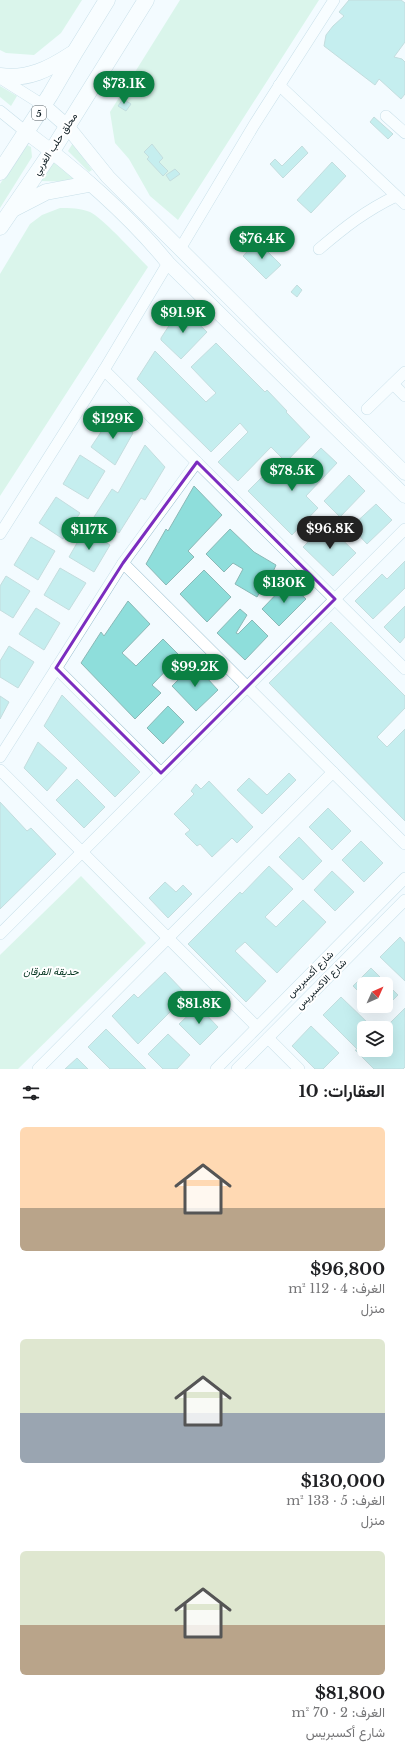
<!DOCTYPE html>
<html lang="ar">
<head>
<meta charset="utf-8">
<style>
  :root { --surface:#fff; --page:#f6f6f6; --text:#202124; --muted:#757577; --accent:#0b8043 }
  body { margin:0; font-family:"Libre Baskerville",Vazirmatn,serif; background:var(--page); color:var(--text); direction:rtl; height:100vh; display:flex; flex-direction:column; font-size:15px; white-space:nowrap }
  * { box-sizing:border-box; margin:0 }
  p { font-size:13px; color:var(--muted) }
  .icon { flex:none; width:22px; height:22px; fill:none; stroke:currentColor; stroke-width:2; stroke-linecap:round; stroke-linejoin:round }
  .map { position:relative; height:1069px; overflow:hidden; direction:ltr }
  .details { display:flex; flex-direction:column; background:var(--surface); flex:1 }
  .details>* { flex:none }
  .needle { width:26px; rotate:45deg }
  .tools { position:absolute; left:357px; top:977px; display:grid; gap:8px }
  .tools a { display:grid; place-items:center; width:36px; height:36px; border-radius:6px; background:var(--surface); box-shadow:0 4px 16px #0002; font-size:20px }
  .price { position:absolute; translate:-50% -34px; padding:0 9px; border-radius:14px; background:var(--accent); color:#fff; font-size:13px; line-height:26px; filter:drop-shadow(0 1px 2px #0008) }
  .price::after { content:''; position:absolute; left:50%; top:24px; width:12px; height:9px; margin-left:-6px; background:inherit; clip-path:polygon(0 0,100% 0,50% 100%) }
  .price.active { background:#222; color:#fff }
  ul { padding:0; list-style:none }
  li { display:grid; align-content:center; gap:8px; height:212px; padding:0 20px }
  li span { display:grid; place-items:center; height:124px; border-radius:6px; color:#555 }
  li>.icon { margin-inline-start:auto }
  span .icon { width:72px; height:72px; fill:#fffc; stroke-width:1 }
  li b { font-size:17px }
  h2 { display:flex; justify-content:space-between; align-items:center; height:48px; padding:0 20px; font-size:17px }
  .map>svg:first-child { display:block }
</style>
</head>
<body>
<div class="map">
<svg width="405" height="1069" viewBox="0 0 405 1069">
  <rect width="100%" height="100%" fill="#f3fbff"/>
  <g fill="#bdeed2">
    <polygon points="0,0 82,0 61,33 34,55 6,53 0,50"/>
    <polygon points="180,0 319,0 178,220 150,196 129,159 115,143 110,112"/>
    <polygon points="0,86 17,96 11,106 0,97"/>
    <polygon points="73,143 92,170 89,172 68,151"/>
    <polygon points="27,145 31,147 32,157 0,208 0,184 22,150"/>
    <polygon points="54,161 78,182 40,181"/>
    <path d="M 60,208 C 70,208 80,208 90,212 C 104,219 135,254 148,267 L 0,496 L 0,274 L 30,224 L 42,215 Z"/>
    <polygon points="81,876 146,943 18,1069 0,1069 0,955"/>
  </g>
  <g fill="#8ededb" stroke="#8bb8b6">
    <polygon points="349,0 401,0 405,3 405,42 394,57 402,59 405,62 405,94 401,99 379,79 375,85 324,46 326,35 333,26 344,16 339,12"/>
    <polygon points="123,99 131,104 126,111 118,106"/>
    <polygon points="374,117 393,134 388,139 370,122"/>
    <polygon points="152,144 163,158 159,162 168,171 163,176 147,159 149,157 144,152"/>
    <polygon points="302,146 308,153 283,178 270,164 275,159 282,166"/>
    <polygon points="332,162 346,176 311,213 297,200"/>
    <polygon points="175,169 180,174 170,181 166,175"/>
    <polygon points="257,241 281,265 266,279 243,256"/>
    <polygon points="297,285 302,290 297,297 291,292"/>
    <polygon points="181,307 207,332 181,359 161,340 161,338"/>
    <polygon points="216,343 265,392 267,390 287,411 286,412 310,437 286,462 271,447 238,481 218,462 248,432 240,423 211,452 137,379 155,351 206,402 216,393 191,367"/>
    <polygon points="113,414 133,433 115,465 91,447"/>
    <polygon points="145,445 165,467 145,500 141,498 119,533 94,517 112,489 118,493"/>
    <polygon points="321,448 337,463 306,496 318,508 292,535 248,491 272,467 288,482"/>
    <polygon points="80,455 105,471 88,499 63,484"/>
    <polygon points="349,475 365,491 340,517 324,501"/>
    <polygon points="194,486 222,515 188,551 194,557 166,585 146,564 166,529 168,531"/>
    <polygon points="56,497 80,513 63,539 39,523"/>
    <polygon points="376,504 392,520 367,544 351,527"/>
    <polygon points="326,524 356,553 333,576 303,547"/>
    <polygon points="85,529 110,545 94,572 69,557"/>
    <polygon points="230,529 254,552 276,565 269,581 267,580 257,597 235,584 243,569 233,563 224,572 206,554"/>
    <polygon points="31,537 55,551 38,580 14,565"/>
    <polygon points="405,561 405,588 373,619 355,601 382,574 387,579"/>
    <polygon points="60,568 86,583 69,610 44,595"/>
    <polygon points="204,570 231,597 207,622 180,594"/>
    <polygon points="6,576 30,591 13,618 0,610 0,586"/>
    <polygon points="288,582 306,599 279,626 262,609"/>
    <polygon points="128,601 150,624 122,653 136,666 163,639 180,656 152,685 161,693 135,719 81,663 101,632 104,636"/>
    <polygon points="405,606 405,637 400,643 384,627"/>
    <polygon points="36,608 60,623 44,650 19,634"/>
    <polygon points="240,609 247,615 236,633 238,634 252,620 268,636 245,660 217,633"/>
    <polygon points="331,622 405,696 405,708 377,737 387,747 405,729 405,821 269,683"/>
    <polygon points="9,646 34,662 18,688 0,677 0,661"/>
    <polygon points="194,664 218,690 196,711 172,686"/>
    <polygon points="62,695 140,772 115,797 44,726"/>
    <polygon points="0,696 9,702 0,719"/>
    <polygon points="168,706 184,722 163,744 147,728"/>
    <polygon points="38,742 67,768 47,791 24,768"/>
    <polygon points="289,773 296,780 262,814 237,790 249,778 267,795"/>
    <polygon points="77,779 105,807 84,828 56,800"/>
    <polygon points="209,781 253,827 237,843 232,838 212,857 200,844 197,846 185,834 190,830 174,814 194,794 191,791 196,784 201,789"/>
    <polygon points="0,802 27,831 31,828 56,854 0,909"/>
    <polygon points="328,808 351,831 332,850 309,827"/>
    <polygon points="299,837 322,861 303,880 279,857"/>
    <polygon points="361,841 383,863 364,882 342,860"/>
    <polygon points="269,866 293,889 265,917 276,927 303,900 326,922 277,973 245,942 235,951 266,981 246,1002 188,944 240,892 242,894"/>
    <polygon points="332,871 354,892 335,911 314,890"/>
    <polygon points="165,882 176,892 183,885 192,894 168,918 149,898"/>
    <polygon points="400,937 405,943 405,981 380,957"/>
    <polygon points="371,968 398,995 386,1007 386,984 364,984 364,997 353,986"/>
    <polygon points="165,972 187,995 138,1044 112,1016 134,994 138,998"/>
    <polygon points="341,997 369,1024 364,1028 364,1050 386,1050 386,1027 405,1008 405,1067 403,1069 374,1069 355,1050 358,1050 323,1015"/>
    <polygon points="198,1006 218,1027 200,1045 179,1024"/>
    <polygon points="311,1026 339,1053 323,1069 315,1069 292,1046"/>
    <polygon points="106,1029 146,1069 110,1069 88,1047"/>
    <polygon points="168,1034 190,1055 177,1069 163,1069 148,1054"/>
    <polygon points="77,1058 88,1069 65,1069"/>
  </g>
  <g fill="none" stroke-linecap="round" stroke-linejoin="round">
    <defs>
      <g id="minor">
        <polyline points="0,78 43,105"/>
        <polyline points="279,85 405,204"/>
        <polyline points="0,111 26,132"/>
        <polyline points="386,116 405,133"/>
        <polyline points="180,249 254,125 334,0"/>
        <path d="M 319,249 C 345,227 365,211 396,196"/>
        <polyline points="104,370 405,669"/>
        <polyline points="393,384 405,396"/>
        <polyline points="367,409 405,372"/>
        <polyline points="0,534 104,370 168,263"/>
        <polyline points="123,563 405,844"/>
        <polyline points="56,668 161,773"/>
        <polyline points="0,757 123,563 197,462"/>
        <polyline points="0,770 257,1027"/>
        <polyline points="0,934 405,529"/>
        <polyline points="268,1038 299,1069"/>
        <polyline points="38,1069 333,772"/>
        <polyline points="216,1069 405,878"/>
        <polyline points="237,1069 405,900"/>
      </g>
      <g id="major">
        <polyline points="43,105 67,126 108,177 405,473"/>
        <path d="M 26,132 C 75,168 130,216 168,263 L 405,496"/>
      </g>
      <g id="highway">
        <path d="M 0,76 C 28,80 49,69 72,54"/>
        <polyline points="0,172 50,95 75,52 107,0"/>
        <polyline points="15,208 46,192 89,184"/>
        <polyline points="0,227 52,151 146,0"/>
      </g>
    </defs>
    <use href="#minor" stroke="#97becf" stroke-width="12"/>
    <use href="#major" stroke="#97becf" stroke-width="15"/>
    <use href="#highway" stroke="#97becf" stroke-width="17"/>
    <use href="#minor" stroke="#fff" stroke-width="11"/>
    <use href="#major" stroke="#fff" stroke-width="14"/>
    <use href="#highway" stroke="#fff" stroke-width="16"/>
  </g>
  <path d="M0 0H405V1069H0ZM 197,462 L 335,599 L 161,773 L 56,668 L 123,563 Z" fill="#f3fbff" fill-opacity=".55" fill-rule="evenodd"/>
  <path fill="none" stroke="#7b2cbf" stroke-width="3" stroke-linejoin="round" d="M 197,462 L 335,599 L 161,773 L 56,668 L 123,563 Z"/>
  <g text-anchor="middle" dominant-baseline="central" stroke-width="4" stroke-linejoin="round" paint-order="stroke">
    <rect fill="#fff" stroke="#535d62" stroke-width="1" x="32" y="106" width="14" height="14" rx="3"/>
    <g font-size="9" font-weight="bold" fill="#09181e">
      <text x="39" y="113">5</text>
    </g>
    <g font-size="10" fill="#09181e" stroke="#fff">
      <text transform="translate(55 144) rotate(-57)">محلق حلب الغربي</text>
      <text transform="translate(310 974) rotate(-45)">شارع أكسبريس</text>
      <text transform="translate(321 984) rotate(-45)">شارع الاكسبريس</text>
    </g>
    <g font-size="10" font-style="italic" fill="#00331d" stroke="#fff">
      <text x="51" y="971">حديقة الفرقان</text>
    </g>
  </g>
</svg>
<div class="tools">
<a><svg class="needle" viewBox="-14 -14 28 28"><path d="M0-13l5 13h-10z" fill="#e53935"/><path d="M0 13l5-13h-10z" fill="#757577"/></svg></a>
<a><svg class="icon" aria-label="layers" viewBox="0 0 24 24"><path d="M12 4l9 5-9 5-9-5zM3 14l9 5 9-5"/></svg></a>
</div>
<b class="price" style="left:124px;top:105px">$73.1K</b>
<b class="price" style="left:262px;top:260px">$76.4K</b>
<b class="price" style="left:183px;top:334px">$91.9K</b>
<b class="price" style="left:113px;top:440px">$129K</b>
<b class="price" style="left:292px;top:492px">$78.5K</b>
<b class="price active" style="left:330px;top:550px">$96.8K</b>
<b class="price" style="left:89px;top:551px">$117K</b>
<b class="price" style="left:284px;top:604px">$130K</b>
<b class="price" style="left:195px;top:688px">$99.2K</b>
<b class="price" style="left:199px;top:1025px">$81.8K</b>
</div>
<section class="details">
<h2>العقارات: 10<svg class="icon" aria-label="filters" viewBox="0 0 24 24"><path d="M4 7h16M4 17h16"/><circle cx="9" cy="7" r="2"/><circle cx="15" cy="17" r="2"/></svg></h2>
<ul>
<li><span style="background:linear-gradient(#ffd9b3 65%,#b9a48a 0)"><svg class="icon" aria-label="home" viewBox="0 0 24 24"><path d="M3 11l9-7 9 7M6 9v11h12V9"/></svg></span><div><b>$96,800</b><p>الغرف: 4 · 112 m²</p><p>منزل</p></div></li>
<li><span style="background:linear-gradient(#dfe7d0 60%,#9aa5b1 0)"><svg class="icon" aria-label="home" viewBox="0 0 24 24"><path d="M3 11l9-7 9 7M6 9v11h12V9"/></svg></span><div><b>$130,000</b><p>الغرف: 5 · 133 m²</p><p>منزل</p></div></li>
<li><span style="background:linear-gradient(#dfe7d0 60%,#b9a48a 0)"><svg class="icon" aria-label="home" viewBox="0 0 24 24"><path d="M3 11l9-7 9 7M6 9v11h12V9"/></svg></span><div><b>$81,800</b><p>الغرف: 2 · 70 m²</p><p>شارع أكسبريس</p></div></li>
</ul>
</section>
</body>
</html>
